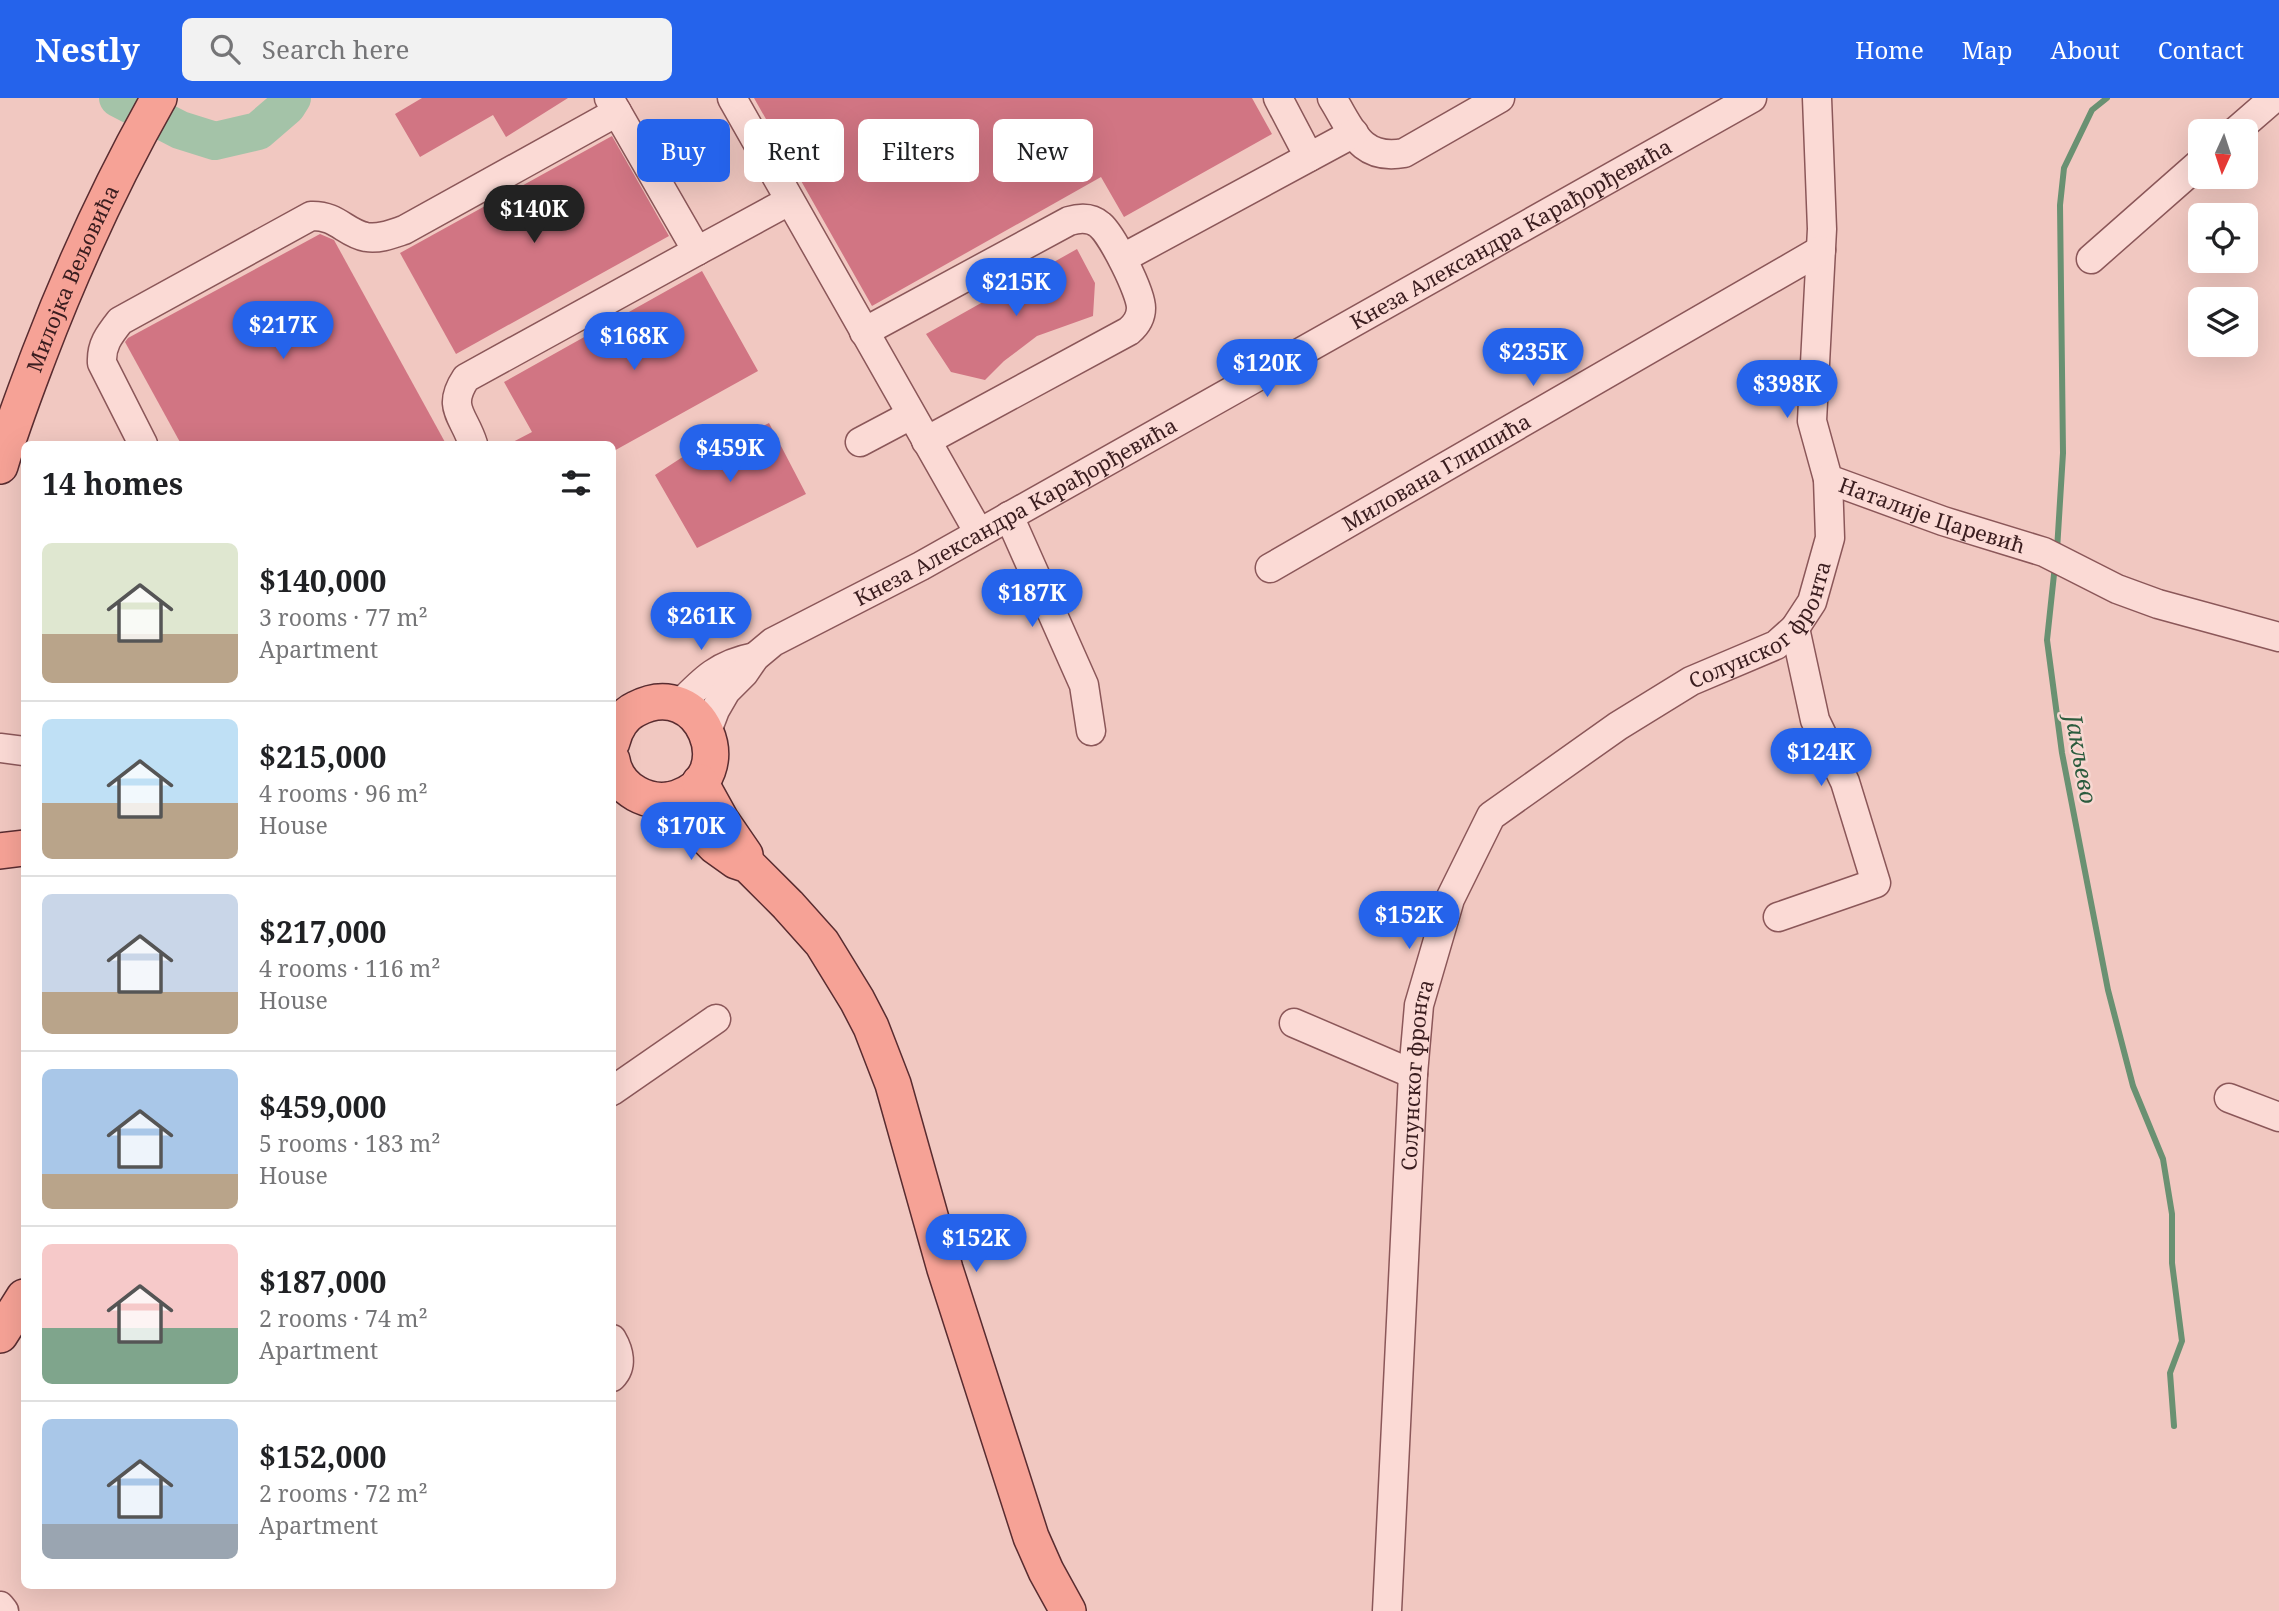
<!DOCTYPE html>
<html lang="en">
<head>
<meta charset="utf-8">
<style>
  :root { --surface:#fff; --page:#f2f2f2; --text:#202124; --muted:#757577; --line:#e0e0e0; --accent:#2563eb }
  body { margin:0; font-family:"Noto Serif",serif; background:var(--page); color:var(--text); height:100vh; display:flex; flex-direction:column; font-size:26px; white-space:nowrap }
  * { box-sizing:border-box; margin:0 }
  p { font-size:23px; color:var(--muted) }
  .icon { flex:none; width:38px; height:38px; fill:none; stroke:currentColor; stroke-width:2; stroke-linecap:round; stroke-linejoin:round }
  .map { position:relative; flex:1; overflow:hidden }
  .drawer { position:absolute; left:21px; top:343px; width:595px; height:1148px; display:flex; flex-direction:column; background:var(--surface); border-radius:10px; box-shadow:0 7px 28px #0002 }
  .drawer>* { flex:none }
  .hud { position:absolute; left:637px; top:21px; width:665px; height:63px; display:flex; gap:14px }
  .needle { width:46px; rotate:183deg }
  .buttons { position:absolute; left:2188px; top:21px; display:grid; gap:14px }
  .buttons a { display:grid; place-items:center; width:70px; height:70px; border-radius:10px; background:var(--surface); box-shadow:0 7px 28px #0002; font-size:35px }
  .price { position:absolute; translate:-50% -60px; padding:0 16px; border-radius:24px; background:var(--accent); color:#fff; font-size:23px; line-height:46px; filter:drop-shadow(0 2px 4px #0008) }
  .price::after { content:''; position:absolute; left:50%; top:42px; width:21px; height:16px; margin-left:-10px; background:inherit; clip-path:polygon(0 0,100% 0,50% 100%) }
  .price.current { background:#222; color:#fff }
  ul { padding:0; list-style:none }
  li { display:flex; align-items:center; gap:21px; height:175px; padding:0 21px }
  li+li { border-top:2px solid var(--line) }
  li span { display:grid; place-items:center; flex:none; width:196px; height:140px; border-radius:10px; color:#555 }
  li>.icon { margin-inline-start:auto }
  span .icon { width:84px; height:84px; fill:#fffc; stroke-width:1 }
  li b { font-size:30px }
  h2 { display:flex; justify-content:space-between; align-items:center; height:84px; padding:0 21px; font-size:30px }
  .tag { padding:0 24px; border-radius:10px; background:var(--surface); box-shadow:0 7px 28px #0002; font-size:24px; line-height:63px }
  .tag.current { background:var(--accent); color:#fff }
  header { display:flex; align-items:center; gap:42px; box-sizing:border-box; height:98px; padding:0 35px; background:var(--accent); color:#fff }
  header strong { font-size:33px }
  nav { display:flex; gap:38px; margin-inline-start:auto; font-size:24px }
  .search { width:490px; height:63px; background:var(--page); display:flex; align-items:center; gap:18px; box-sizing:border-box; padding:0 24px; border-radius:10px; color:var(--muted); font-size:26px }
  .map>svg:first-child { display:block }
</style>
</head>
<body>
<header>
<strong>Nestly</strong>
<div class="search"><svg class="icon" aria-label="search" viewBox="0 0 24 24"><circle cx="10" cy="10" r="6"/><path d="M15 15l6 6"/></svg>Search here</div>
<nav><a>Home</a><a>Map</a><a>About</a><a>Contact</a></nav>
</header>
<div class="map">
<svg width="2279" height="1513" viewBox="0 0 2279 1513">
  <rect width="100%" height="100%" fill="#f1c8c1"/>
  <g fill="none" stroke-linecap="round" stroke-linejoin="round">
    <g stroke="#6a9172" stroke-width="6">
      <polyline points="2057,452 2063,355 2060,107 2064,70 2092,12 2107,0"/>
      <polyline points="2055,467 2047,542 2062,655 2108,892 2133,988 2163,1061 2172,1116 2172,1165 2182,1243 2170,1275 2174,1328"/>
    </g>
    <polyline stroke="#a4c3a8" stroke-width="38" points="118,0 180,32 215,43 258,33 287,8 292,0"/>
  </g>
  <g fill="#d17583">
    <polygon points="422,0 568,0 506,39 493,17 420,59 395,16"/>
    <polygon points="754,0 1252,0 1272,36 1124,119 1101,79 872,208"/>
    <polygon points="612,38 669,138 456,256 400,155"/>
    <polygon points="320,136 334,142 446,346 181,346 125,244 128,240"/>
    <polygon points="1077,151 1095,185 1093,218 1037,238 1004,263 985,282 951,274 926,236"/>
    <polygon points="702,173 758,273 612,354 612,346 509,346 532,334 504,284"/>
    <polygon points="769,325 806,396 697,450 655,377 721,334 732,344"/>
  </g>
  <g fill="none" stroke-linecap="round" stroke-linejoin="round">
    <defs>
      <g id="minor">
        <polyline points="609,0 697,153 789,103"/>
        <polyline points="732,0 979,435"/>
        <polyline points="1278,0 1309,59"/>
        <path d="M 1332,0 C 1352,32 1360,63 1404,55 L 1500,0"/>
        <path id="s1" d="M 1817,0 L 1822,131 L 1812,323 L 1828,381 L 1943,423 L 2044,454 L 2117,491 L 2158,506 L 2279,539"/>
        <polyline points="2236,33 2274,0"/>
        <polyline points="1123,160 1354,35"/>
        <polyline points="2091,161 2200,65"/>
        <path d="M 864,234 L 1069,123 C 1079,120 1091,119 1100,127 C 1112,137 1141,194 1141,210 C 1141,220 1136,227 1129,233 L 926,343"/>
        <polyline points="860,344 911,317"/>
        <path d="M 143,346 L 102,265 C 101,247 109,237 120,223 L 311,118 C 337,117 345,135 366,139 C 380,141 392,136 404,132 L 617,14"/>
        <path d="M 473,346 C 464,317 446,310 466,280 L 697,153"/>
        <polyline points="1009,418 1084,587 1091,633"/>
        <path id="s2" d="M 1270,470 L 1821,152"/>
        <path d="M 679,607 C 704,581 719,566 755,559"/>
        <path id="s3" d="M 707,633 L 715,612 L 726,593 L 744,575 L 755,559 L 773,544 L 921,468 L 1752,0"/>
        <polyline points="0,650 24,653"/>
        <polyline points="1778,819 1876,785 1845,684 1815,622 1795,530"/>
        <polyline points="1294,925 1413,976"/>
        <polyline points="612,993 716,921"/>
        <polyline points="2229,1000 2279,1019"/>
        <path d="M 612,1241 C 619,1253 623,1268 612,1279"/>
        <polyline points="0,1508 4,1513"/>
        <path id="s4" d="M 1387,1513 L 1413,976 L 1419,907 L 1450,801 L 1491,718 L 1618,628 L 1691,583 L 1776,547 L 1795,530 L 1812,504 L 1830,440 L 1828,381"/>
      </g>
      <g id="major">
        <path id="s5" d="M 0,368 C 11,330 25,294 39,257 C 73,168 112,83 159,0"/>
        <path d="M 612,644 C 615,631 623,617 636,611 C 702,576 743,679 677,700 C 650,709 617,692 612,662"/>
        <polyline points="700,684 721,722 745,757"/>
        <polyline points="670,702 715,748 736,763 748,767 788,807 822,845 857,902 871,929 893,986 945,1171 1031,1439 1046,1473 1068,1513"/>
        <polyline points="0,753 24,750"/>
        <polyline points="0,1237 24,1199"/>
      </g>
    </defs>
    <use href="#minor" stroke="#8b5759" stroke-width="31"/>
    <use href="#major" stroke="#592c30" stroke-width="38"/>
    <use href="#minor" stroke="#fbdad5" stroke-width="28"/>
    <use href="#major" stroke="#f6a296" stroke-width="35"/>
  </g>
  <g text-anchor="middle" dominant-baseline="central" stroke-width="5" stroke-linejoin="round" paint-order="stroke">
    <g font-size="21" fill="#3a1d1f" stroke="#f7d7d1">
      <text stroke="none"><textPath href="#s3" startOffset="956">Кнеза Александра Карађорђевића</textPath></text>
      <text stroke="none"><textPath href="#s5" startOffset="201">Милојка Вељовића</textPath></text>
      <text stroke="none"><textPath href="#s2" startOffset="192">Милована Глишића</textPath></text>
      <text stroke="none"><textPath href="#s3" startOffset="388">Кнеза Александра Карађорђевића</textPath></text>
      <text stroke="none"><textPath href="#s1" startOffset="494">Наталије Царевић</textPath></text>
      <text stroke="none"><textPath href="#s4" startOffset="1146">Солунског фронта</textPath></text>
      <text stroke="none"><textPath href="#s4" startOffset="537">Солунског фронта</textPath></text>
    </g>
    <g font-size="23" font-style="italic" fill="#2b5b3d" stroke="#f7d7d1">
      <text transform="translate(2082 661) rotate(80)">Јакљево</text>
    </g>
  </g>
</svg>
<div class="buttons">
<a><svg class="needle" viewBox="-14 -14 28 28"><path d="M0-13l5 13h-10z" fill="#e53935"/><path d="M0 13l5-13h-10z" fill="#757577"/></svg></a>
<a><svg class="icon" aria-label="locate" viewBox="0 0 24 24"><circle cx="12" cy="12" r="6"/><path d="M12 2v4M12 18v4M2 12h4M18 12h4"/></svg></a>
<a><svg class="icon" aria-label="layers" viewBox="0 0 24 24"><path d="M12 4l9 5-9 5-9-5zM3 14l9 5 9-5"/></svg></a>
</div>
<b class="price current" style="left:534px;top:147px">$140K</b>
<b class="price" style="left:1016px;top:220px">$215K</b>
<b class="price" style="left:283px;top:263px">$217K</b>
<b class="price" style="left:634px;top:274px">$168K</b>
<b class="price" style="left:1533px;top:290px">$235K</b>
<b class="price" style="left:1267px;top:301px">$120K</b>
<b class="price" style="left:1787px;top:322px">$398K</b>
<b class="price" style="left:730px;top:386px">$459K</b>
<b class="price" style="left:1032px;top:531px">$187K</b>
<b class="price" style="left:701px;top:554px">$261K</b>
<b class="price" style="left:1821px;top:690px">$124K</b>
<b class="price" style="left:691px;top:764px">$170K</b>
<b class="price" style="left:1409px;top:853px">$152K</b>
<b class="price" style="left:976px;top:1176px">$152K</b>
<div class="hud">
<a class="tag current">Buy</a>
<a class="tag">Rent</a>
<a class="tag">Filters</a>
<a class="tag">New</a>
</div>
<section class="drawer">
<h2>14 homes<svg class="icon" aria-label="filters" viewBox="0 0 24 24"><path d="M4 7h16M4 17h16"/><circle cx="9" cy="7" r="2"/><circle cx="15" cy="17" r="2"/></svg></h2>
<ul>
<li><span style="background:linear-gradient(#dfe7d0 65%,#b9a48a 0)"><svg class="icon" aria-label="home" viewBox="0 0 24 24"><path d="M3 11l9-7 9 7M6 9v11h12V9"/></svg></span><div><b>$140,000</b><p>3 rooms · 77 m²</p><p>Apartment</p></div></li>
<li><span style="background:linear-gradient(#bfe0f5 60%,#b9a48a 0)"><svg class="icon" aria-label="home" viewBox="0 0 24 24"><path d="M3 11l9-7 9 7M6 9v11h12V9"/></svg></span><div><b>$215,000</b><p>4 rooms · 96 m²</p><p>House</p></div></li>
<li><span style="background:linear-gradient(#c9d6e8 70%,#b9a48a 0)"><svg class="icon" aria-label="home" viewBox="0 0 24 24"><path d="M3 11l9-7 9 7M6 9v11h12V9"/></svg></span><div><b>$217,000</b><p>4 rooms · 116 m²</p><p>House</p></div></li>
<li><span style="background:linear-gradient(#a9c7e8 75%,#b9a48a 0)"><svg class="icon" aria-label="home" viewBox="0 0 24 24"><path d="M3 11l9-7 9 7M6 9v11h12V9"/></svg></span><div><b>$459,000</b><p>5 rooms · 183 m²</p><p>House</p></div></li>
<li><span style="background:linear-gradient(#f6c9c9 60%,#7fa58c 0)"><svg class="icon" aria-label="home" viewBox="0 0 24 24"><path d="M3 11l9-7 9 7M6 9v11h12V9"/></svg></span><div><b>$187,000</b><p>2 rooms · 74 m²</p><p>Apartment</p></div></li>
<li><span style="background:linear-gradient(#a9c7e8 75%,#9aa5b1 0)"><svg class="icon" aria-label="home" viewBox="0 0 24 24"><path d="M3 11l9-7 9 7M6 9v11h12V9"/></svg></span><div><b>$152,000</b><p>2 rooms · 72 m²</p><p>Apartment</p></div></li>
</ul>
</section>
</div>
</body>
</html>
